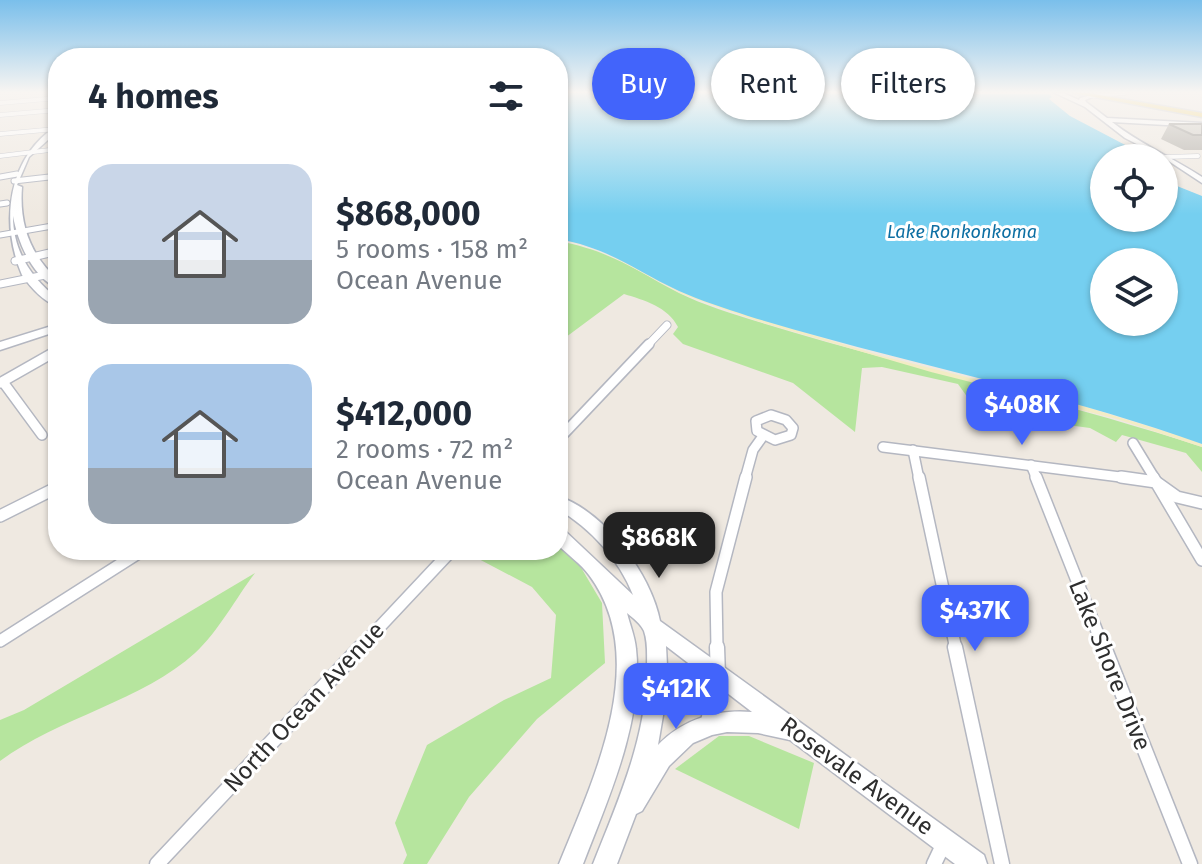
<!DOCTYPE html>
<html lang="en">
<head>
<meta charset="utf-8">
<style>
  :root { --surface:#fff; --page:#f2f2f3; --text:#1f2937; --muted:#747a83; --accent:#4264fb }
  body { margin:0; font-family:"Fira Sans",sans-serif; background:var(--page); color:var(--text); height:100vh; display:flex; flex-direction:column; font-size:30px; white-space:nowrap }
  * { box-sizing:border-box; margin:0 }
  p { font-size:26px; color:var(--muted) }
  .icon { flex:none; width:44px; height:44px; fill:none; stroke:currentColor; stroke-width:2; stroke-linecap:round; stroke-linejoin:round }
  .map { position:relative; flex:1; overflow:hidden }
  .side { position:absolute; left:48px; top:48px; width:520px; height:512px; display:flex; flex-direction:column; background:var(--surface); border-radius:32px; box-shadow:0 2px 6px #0004 }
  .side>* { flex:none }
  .guide { position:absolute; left:592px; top:48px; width:490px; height:72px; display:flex; gap:16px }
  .tools { position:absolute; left:1090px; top:144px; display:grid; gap:16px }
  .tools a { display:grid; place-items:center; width:88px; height:88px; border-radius:50%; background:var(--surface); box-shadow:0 2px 6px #0004; font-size:40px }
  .price { position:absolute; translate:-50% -68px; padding:0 18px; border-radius:16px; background:var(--accent); color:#fff; font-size:26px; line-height:52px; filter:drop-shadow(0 2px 4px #0008) }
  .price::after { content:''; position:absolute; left:50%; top:48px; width:24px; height:18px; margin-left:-12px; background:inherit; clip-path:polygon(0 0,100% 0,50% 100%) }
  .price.on { background:#222; color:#fff }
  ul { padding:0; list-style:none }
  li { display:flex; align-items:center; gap:24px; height:200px; padding:0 40px }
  li span { display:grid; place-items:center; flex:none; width:224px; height:160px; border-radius:24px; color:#555 }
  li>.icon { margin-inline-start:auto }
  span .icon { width:96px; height:96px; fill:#fffc; stroke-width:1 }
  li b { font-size:34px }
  h2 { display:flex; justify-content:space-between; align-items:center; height:96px; padding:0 40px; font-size:34px }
  .chip { padding:0 28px; border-radius:36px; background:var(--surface); box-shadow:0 2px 6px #0004; font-size:28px; line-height:72px }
  .chip.on { background:var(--accent); color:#fff }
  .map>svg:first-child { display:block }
</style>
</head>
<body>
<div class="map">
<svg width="1202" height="864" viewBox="0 0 1202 864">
  <rect width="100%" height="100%" fill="#efe9e1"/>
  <g fill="#b6e59e">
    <path d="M 558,241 C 611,251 633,269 679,293 C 703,305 733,314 759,322 C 906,367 1056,399 1202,447 L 1202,472 L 1186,453 L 1122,435 L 1116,442 L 1090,428 L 1045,422 L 1027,402 L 994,395 L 997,408 L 994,411 L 968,398 L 958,384 L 882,367 L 862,368 L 855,432 L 793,383 L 683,344 L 673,334 L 678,327 C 668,307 644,300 624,294 L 558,343 Z"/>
    <polygon points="558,543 570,549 602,603 605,663 537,719 469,797 427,864 403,864 407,855 395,823 427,745 504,700 551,678 556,615 532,587 475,557 482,550 558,550"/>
    <path d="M 255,573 C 236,598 218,632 195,653 C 144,700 58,718 0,761 L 0,720 L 24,710 Z"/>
    <polygon points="719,736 749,736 814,763 799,829 675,769"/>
  </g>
  <polygon fill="#f3ecc5" points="558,239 597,247 678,291 744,314 882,356 1083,406 1186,438 1202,444 1202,447 1117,419 931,372 757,321 682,294 597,248"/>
  <path fill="#75cff0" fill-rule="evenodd" d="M 558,93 L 1049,94 L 1052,97 L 1049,99 L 1070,116 L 1150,158 L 1104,158 L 1104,218 L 1164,218 L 1164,168 L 1177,186 L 1202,196 L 1202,444 C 1054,391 898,362 748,316 C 725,308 701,301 679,291 C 634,270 609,248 558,239 ZM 1164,262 L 1164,322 L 1104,322 L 1104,262 Z"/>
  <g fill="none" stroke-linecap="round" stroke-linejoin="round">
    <defs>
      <g id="street-far5">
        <polyline points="1090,96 1125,93"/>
        <polyline points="0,103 58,98"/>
        <polyline points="0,115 58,110"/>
        <polyline points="0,134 56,129"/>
        <polyline points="0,156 58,149"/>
        <polyline points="1166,157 1198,156"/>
      </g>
      <g id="street-far4">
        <polyline points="0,177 17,174"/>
        <polyline points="14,181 58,176"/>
        <polyline points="0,204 7,203"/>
        <polyline points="0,235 58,225"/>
      </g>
      <g id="street-far3">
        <polyline points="15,261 58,251"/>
        <polyline points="0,284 45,275"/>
        <polyline points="647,346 667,325"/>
      </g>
      <g id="street-far2">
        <polyline points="3,382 42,435"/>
        <polyline points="0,383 58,350"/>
        <polygon points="771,415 786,420 793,428 791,435 775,440 757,431 756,421"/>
        <polyline points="558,440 649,344"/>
        <polyline points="1133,443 1155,479"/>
        <polyline points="883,447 1136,479"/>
        <polyline points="913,450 919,479"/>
        <polyline points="1031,465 1037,479"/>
        <polyline points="745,479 753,450 763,436"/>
      </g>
      <g id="street-far1">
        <polyline points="919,477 956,649"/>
        <polyline points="1036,477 1104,649"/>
        <polyline points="1121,477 1156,482 1177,497 1202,503"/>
        <polyline points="1153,477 1202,560"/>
        <polyline points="0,516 58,487"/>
        <polyline points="0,641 143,550"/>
        <polyline points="359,649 452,550"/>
        <polyline points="717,649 716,592 746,477"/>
      </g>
      <g id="street">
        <polyline points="955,647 1002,864"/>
        <polyline points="1104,647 1190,864"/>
        <polyline points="707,726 718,676 717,647"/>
        <polyline points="157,864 361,647"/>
        <polyline points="934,864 944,843"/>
      </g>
      <g id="secondary">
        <path d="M 1055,93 L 1063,93 L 1079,100 L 1080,98 L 1092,95 L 1092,97 L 1085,100 L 1086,102 L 1107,118 L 1202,123 L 1202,127 L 1112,122 C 1140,144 1173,158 1202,177 L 1202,183 L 1164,158 L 1125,138 L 1085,107 Z"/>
        <path d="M 58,125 L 58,131 L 29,157 L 17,185 L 22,187 C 19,224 30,255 58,280 L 58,289 C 32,276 18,243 13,216 C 13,251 31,278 58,299 L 58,307 C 43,301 31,288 22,275 C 0,223 7,157 58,125 Z"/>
        <polygon points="58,324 58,331 0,350 0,342"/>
        <path d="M 558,496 C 605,512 651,574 660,621 L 984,855 L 987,864 L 955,864 L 790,740 L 758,733 L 727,732 L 712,735 L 693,743 L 669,766 L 642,811 L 636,814 L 617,864 L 593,864 C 618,801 647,737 647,668 C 647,656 648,642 644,631 C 641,624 633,618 627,613 C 630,625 635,637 636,649 C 644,720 608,799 583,864 L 559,864 C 593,780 652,659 589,575 C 581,564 568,555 558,545 L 558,529 L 564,530 L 633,595 C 619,559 591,529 558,509 ZM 666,646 L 752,712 C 717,709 683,719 658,745 L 668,686 Z"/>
      </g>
      <polygon id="primary" points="1073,93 1088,93 1202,113 1202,117"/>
    </defs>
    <use href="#street-far5" stroke="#b4b7c1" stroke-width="5"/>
    <use href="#street-far4" stroke="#b4b7c1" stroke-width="7"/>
    <use href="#street-far3" stroke="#b4b7c1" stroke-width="9"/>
    <use href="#street-far2" stroke="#b4b7c1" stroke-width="12"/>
    <use href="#street-far1" stroke="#b4b7c1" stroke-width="14"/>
    <use href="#street" stroke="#b4b7c1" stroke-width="17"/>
    <use href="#secondary" stroke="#b4b7c1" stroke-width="3"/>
    <use href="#primary" stroke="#c9c9c9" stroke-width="3"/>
    <use href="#street-far5" stroke="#fff" stroke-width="4"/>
    <use href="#street-far4" stroke="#fff" stroke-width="5"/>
    <use href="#street-far3" stroke="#fff" stroke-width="7"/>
    <use href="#street-far2" stroke="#fff" stroke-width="9"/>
    <use href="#street-far1" stroke="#fff" stroke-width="11"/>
    <use href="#street" stroke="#fff" stroke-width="14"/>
    <use href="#secondary" fill="#fff" fill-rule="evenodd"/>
    <use href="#primary" fill="#f2d163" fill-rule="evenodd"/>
  </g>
  <polygon fill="#afaba4" points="1169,124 1202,124 1202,150 1184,150 1161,139"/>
  <polygon fill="#cbc7bf" stroke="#8e8b86" stroke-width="2" points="1169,124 1202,124 1202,135 1193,135"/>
  <linearGradient id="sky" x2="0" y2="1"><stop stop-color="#7abfeb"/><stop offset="0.43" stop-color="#f8f5f2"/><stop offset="1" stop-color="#f8f5f2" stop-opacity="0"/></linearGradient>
  <rect width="1202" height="214" fill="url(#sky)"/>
  <g text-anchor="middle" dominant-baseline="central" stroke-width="6" stroke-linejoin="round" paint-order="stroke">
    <g font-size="18" font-style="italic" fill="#0d6fa3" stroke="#fff">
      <text x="962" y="232">Lake Ronkonkoma</text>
    </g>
    <g font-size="24" fill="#2e2e2e" stroke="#fff">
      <text transform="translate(1110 665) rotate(68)">Lake Shore Drive</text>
      <text transform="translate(304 707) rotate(-47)">North Ocean Avenue</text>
      <text transform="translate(857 776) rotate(36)">Rosevale Avenue</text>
    </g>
  </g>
</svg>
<div class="tools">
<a><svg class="icon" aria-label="locate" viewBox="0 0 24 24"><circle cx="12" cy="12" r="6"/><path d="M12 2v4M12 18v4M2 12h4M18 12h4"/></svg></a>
<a><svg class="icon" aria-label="layers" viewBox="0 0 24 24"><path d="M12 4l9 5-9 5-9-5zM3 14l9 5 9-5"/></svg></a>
</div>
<b class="price" style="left:1022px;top:447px">$408K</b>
<b class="price on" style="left:659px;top:580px">$868K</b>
<b class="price" style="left:975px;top:653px">$437K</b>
<b class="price" style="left:676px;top:731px">$412K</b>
<div class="guide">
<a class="chip on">Buy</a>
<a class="chip">Rent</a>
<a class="chip">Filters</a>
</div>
<section class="side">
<h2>4 homes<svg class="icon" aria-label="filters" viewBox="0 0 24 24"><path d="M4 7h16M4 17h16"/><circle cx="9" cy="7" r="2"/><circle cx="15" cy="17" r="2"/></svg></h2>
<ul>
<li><span style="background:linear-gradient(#c9d6e8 60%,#9aa5b1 0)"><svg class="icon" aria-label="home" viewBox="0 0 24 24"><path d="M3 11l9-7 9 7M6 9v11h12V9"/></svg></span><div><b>$868,000</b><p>5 rooms · 158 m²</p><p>Ocean Avenue</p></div></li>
<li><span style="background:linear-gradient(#a9c7e8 65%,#9aa5b1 0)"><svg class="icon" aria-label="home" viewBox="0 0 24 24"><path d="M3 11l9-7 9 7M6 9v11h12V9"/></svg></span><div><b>$412,000</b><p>2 rooms · 72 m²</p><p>Ocean Avenue</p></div></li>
</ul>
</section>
</div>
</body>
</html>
